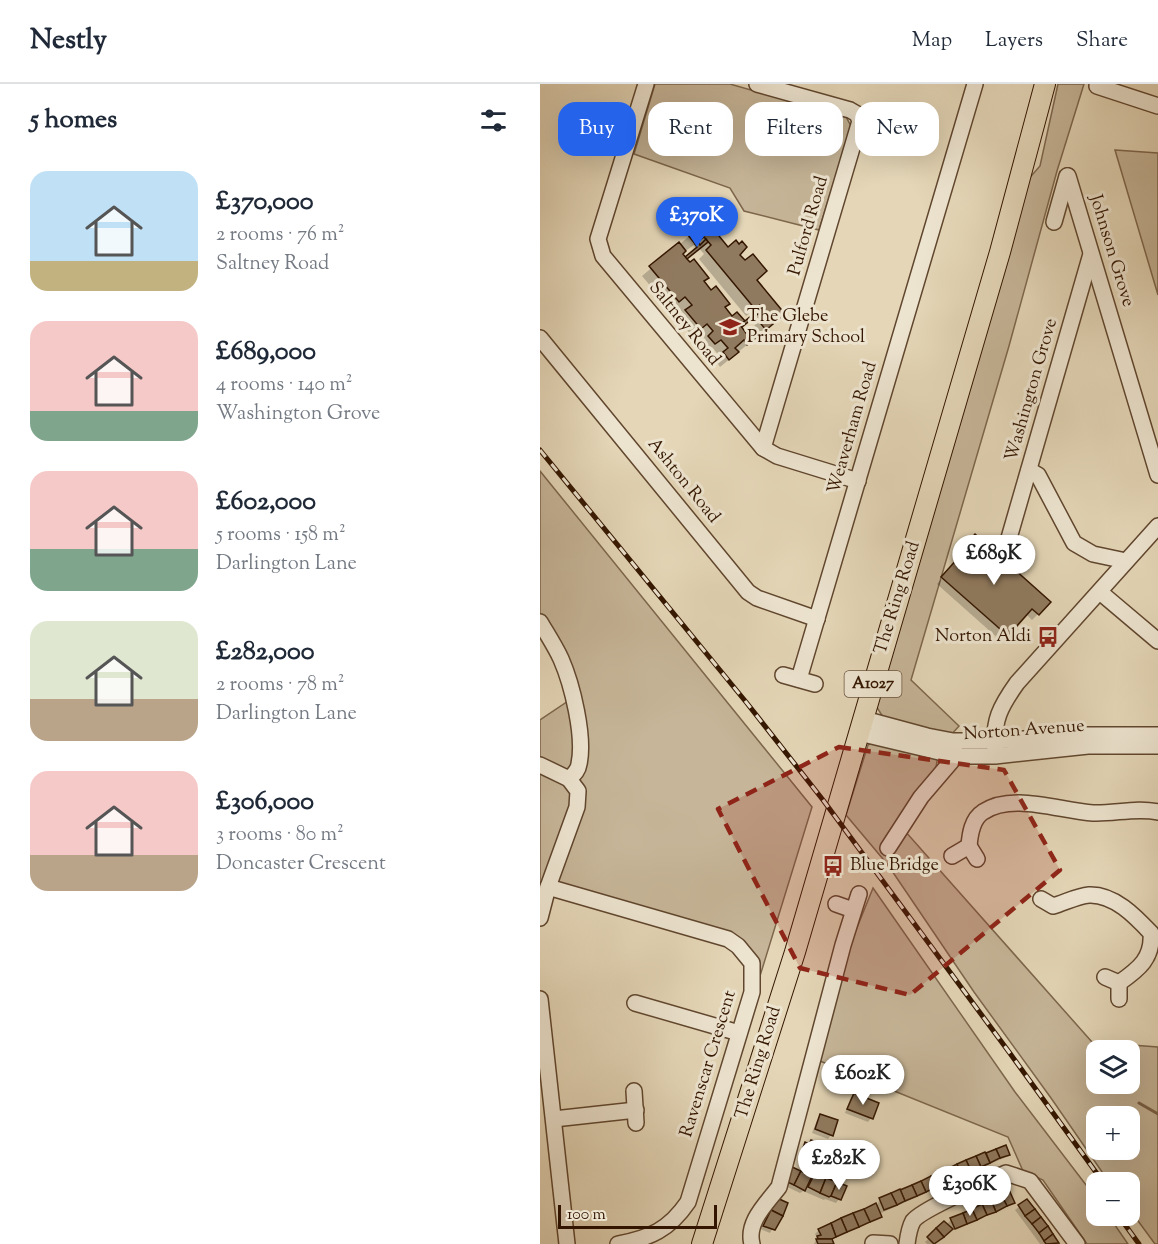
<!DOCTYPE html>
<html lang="en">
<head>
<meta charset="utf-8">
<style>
  :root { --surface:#fff; --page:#f6f6f7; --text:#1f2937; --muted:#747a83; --line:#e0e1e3; --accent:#2563eb }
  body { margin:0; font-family:"Sorts Mill Goudy",serif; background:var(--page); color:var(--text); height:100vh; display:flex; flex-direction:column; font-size:22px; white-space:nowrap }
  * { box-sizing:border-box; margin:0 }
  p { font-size:20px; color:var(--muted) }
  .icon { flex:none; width:33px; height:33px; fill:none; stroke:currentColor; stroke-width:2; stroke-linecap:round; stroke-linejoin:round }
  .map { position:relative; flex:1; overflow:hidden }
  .panel { display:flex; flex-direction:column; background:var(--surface); width:540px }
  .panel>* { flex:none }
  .top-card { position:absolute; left:18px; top:18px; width:510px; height:54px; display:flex; gap:12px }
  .tools { position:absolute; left:546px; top:956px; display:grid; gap:12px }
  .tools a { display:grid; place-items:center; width:54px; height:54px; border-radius:12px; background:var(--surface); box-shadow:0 6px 24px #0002; font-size:30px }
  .scale { position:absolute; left:18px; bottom:15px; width:159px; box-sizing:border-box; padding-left:6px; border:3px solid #341600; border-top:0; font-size:16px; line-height:21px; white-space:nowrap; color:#341600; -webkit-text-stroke:4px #ede4d0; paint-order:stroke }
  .price { position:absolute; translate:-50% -51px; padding:0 14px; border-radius:21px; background:#fff; color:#222; font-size:20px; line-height:39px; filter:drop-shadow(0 2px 3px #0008) }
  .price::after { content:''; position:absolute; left:50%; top:36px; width:18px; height:14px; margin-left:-9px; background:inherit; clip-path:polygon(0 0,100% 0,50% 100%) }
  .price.on { background:var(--accent); color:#fff }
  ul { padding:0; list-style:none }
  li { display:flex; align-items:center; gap:18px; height:150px; padding:0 30px }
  li span { display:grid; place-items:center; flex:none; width:168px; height:120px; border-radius:18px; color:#555 }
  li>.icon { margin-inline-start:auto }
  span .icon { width:72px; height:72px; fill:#fffc; stroke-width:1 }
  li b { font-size:26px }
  h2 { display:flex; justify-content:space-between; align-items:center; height:72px; padding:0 30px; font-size:26px }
  .tag { padding:0 21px; border-radius:18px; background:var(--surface); box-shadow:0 6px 24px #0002; font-size:21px; line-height:54px }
  .tag.on { background:var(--accent); color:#fff }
  header { display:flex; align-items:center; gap:36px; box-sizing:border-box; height:84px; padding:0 30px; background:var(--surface); border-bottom:2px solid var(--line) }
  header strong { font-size:28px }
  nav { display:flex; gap:33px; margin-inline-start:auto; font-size:21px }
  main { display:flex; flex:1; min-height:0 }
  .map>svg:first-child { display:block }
</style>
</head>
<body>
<header>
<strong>Nestly</strong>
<nav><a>Map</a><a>Layers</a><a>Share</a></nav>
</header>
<main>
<section class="panel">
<h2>5 homes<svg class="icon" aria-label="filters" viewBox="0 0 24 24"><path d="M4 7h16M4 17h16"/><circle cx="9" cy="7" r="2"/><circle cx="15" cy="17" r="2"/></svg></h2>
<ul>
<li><span style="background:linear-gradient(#bfe0f5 75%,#c2b280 0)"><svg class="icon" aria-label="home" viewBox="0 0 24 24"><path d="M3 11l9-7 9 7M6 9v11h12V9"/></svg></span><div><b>£370,000</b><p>2 rooms · 76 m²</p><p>Saltney Road</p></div></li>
<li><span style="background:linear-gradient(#f6c9c9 75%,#7fa58c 0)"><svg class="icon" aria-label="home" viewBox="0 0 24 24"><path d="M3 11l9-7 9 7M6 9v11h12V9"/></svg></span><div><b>£689,000</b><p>4 rooms · 140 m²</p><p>Washington Grove</p></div></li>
<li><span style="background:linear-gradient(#f6c9c9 65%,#7fa58c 0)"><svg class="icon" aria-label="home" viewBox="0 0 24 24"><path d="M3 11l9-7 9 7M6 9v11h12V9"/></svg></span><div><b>£602,000</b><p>5 rooms · 158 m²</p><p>Darlington Lane</p></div></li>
<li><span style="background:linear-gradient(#dfe7d0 65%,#b9a48a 0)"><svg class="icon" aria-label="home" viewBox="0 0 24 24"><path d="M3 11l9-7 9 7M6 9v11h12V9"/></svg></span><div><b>£282,000</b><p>2 rooms · 78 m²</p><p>Darlington Lane</p></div></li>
<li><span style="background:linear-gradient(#f6c9c9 70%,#b9a48a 0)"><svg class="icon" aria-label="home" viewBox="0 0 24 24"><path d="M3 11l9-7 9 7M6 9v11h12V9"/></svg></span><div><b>£306,000</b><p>3 rooms · 80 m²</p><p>Doncaster Crescent</p></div></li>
</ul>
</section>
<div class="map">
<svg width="618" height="1160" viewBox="0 0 618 1160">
  <rect width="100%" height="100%" fill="#e4d6b7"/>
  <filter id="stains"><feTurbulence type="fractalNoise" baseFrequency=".00333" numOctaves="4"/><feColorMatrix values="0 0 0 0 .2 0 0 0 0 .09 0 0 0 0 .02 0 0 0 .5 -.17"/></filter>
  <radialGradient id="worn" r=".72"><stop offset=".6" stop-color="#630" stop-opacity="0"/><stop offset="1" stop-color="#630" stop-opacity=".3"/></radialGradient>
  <g fill="#c6b598" stroke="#7d664c" stroke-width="1.5" fill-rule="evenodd">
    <polygon points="115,0 190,0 306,33 311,42 279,146 204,127 190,104 94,70"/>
    <polygon points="518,0 544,0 517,87 469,262 371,596 419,642 411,651 343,633 336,622 485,99 500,82"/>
    <polygon points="575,66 618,69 618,211"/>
    <polygon points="0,387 272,723 220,892 196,861 0,806 0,636 37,611 0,547"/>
    <path d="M 338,656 L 398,672 L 396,683 L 355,741 L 365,747 L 552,958 L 618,963 L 618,1160 L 615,1160 L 590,1126 L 590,1098 L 569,1098 L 511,1014 L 434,908 L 348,781 L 306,731 L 328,661 ZM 556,966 L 590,966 L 590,999 L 556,999 ZM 556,1032 L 590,1032 L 590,1065 L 556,1065 Z"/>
    <polygon points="333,804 475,1008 556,1114 556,1131 568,1131 588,1160 547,1160 503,1096 483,1087 468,1053 275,975 312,856"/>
  </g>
  <g fill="#0003" fill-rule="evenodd">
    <path d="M 166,138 L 188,165 L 198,171 L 215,196 L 235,238 L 180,283 L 176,277 L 180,273 L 172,263 L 167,267 L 161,261 L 166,256 L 158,247 L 152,252 L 138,235 L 144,230 L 136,220 L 130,225 L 102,192 ZM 154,161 L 157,165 L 145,175 L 141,170 ZM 159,164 L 164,170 L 159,175 L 206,232 L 211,228 L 214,231 L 205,239 L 192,234 L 145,175 ZM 214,232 L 219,237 L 214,242 L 218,246 L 213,250 L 206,251 L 200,243 Z"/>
    <polygon points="435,452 498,530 492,536 486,530 461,557 397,500 424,470 421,467"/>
    <polygon points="314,1011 331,1034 328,1038 305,1029 310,1015"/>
    <polygon points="281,1032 291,1051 288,1055 272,1049 277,1036"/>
    <polygon points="271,1058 276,1073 273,1077 262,1073 264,1069 260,1068 265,1060 268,1061"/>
    <polygon points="465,1062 468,1070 464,1074 406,1099 402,1091 406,1087"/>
    <polygon points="250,1084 272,1094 275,1091 305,1103 299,1115 296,1119 285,1115 284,1116 263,1107 260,1109 241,1100"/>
    <polygon points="404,1098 399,1103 339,1130 340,1132 336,1136 290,1156 292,1160 274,1160 277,1154 275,1150 279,1146 337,1121 340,1115"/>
    <polygon points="487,1117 518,1160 500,1160 475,1126"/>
    <polygon points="473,1118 469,1122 411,1147 410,1146 395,1160 387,1160 385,1158 404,1139 406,1141 411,1136"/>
    <polygon points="233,1119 246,1120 230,1149 220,1145"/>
  </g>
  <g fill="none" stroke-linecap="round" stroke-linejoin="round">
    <polyline stroke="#7a6249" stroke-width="3" points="599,1019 618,1030"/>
  </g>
  <g fill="#907a5f" stroke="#341600" stroke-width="1.5">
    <polygon points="166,136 188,163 196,156 199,160 202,157 207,163 200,171 205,176 213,170 227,187 217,196 245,230 226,246 221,240 225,237 222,233 227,229 224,225 220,221 215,225 166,166 171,161 164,153 155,160 148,151"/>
    <polygon points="166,155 168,158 147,175 145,173 157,163 155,160 158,158 160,161"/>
    <polygon points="139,158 146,167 143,170 147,175 150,178 154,175 169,194 164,197 171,206 176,202 190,220 185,223 192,232 197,228 205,237 200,241 206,249 211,245 217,253 207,261 204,256 195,264 199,268 189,276 183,268 188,264 181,256 175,260 168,252 173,247 167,240 161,245 145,226 152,221 145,213 139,218 109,182"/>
    <polygon points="222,223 224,225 202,243 200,241"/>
    <polygon points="435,450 511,518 499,531 492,525 468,552 401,493 428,463 426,460"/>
    <polygon points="314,1009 339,1019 333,1035 307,1025"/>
    <polygon points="280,1030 298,1036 293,1052 275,1045"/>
    <polygon points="271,1056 282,1060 278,1074 265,1070 267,1065 263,1064 265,1058 269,1060"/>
    <polygon points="466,1061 470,1071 460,1074 456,1065"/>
    <polygon points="456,1065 460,1074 450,1079 446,1069"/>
    <polygon points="445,1068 450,1079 441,1083 436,1072"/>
    <polygon points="436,1072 441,1083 431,1087 426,1076"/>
    <polygon points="426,1076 431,1087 421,1091 417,1080"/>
    <polygon points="417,1080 421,1091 409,1096 405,1086"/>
    <polygon points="250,1082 261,1087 254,1101 243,1096"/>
    <polygon points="261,1087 272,1092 265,1107 254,1101"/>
    <polygon points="275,1089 286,1094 280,1109 268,1103"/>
    <polygon points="399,1089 404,1099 396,1103 391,1092"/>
    <polygon points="391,1092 396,1103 386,1108 381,1097"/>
    <polygon points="286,1094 297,1098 291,1112 289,1113 280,1109"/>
    <polygon points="381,1097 386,1108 377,1112 372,1101"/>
    <polygon points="297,1098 307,1102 301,1116 291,1112"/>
    <polygon points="372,1101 377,1112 365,1117 360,1106"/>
    <polygon points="360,1105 365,1117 357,1121 351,1109"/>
    <polygon points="470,1108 475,1119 467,1122 462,1112"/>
    <polygon points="351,1109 357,1121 344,1126 339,1114"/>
    <polygon points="462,1112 467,1122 456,1128 451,1116"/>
    <polygon points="237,1114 248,1119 243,1132 231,1126"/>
    <polygon points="487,1115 495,1125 485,1132 478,1121"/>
    <polygon points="451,1116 456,1128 447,1131 442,1120"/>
    <polygon points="336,1119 342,1133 330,1138 324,1125"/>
    <polygon points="442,1120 447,1131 437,1136 432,1125"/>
    <polygon points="324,1125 330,1138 319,1143 313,1129"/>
    <polygon points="432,1125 437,1136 427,1140 423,1129"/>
    <polygon points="495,1125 501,1133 492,1140 485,1132"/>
    <polygon points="231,1126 243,1132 235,1146 223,1142"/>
    <polygon points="313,1129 319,1143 307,1148 301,1134"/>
    <polygon points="423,1129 427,1140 415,1145 410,1134"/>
    <polygon points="501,1133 508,1142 499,1149 492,1140"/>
    <polygon points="301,1134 307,1148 296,1153 291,1139"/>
    <polygon points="404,1137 413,1145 404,1153 396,1144"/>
    <polygon points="291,1139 296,1153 292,1155 278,1155 277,1152 281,1151 278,1145"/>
    <polygon points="508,1142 513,1150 504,1157 499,1149"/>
    <polygon points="396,1144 404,1153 394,1160 387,1153"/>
    <polygon points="513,1150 519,1159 506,1160 504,1157"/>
    <polygon points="276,1155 292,1155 294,1160 278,1160"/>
  </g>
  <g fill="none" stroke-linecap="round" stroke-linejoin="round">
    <defs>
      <g id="minor">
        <polyline points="106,0 58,155 63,172 223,364 237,372 318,397"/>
        <polyline points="217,0 310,26 317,30 320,37 223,364"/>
        <polyline points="557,2 618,22"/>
        <polyline points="528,92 618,391"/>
        <polyline points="514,138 527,92"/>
        <polyline points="0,254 208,508 217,514 277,535"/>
        <polyline points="489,386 498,391 534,459 553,470 586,477"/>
        <polyline points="469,454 551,170"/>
        <polyline points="560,508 618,557"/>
        <path d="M 0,538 C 7,550 15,562 21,575 C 32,600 45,652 39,680 C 38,687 34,690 29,695"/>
        <polyline points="243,591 275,600"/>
        <polyline points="259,595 435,0"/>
        <polyline points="324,635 387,652 413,657 454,657 547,651 618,651"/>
        <polyline points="319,649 416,672 455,672 548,662 618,662"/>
        <path d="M 455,666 C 453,636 460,623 477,599 L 618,442"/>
        <polyline points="0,681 29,695 38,707 37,723 8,803 0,834"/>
        <path d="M 429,762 C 430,750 432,735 443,728 C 472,708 520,727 553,729 C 574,730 597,723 618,728"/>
        <polyline points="348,764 381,713 416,672 414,664"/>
        <polyline points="412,772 429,762 437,775"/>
        <path d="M 8,803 L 188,855 L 198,862 L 212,879 L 212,908 L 148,1118 C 129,1146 110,1154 78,1160"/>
        <path d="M 501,815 L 513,822 C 524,819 537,812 549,811 C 574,810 595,832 611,849 C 613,874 599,885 579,899 L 565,893"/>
        <polyline points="296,820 313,826"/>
        <polyline points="579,899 579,915"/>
        <polyline points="0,915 27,1160"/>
        <polyline points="95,919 199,949"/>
        <polyline points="94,1007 96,1039"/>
        <polyline points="14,1035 96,1026"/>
        <polyline points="333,1159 350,1160"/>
        <path d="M 212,1160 C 206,1138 227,1119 239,1103 L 303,861 L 319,810"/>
        <path d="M 367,1160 C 368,1152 369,1144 373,1137 C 382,1125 448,1097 466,1089 L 490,1097 L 537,1160"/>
      </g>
      <polyline id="major" points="162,1160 255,868 460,168 505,0"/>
    </defs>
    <use href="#minor" stroke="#60462e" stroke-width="18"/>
    <use href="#major" stroke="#341600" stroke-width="22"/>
    <use href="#minor" stroke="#ede4d0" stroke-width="15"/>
    <use href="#major" stroke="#e4d6b7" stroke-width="20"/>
    <defs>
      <g id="rail">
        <polyline points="0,366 206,618 283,716 469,968 563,1098"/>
        <polyline points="578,1131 599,1160"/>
      </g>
    </defs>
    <use href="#rail" stroke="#341600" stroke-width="5"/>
    <use href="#rail" stroke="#ede4d0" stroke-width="3" stroke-dasharray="9" stroke-linecap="butt"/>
  </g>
  <path fill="#8f2418" fill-opacity="0.2" stroke="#8f2418" stroke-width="4.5" stroke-dasharray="12 8" stroke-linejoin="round" d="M 299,663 L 464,686 L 520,786 L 370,911 L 260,884 L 178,725 Z"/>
  <defs>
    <symbol id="school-bare" viewBox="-9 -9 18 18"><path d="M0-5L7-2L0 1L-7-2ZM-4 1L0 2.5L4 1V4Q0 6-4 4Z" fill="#8f2418" stroke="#ede4d0" stroke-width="2.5" paint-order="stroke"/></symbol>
    <symbol id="bus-bare" viewBox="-9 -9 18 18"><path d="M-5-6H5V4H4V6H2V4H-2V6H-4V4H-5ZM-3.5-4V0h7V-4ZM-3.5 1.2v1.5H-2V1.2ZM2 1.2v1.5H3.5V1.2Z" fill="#8f2418" stroke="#ede4d0" stroke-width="2.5" paint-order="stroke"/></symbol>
  </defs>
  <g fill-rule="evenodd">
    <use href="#school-bare" x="175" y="228" width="30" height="30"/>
    <use href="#bus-bare" x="493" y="538" width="30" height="30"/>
    <use href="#bus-bare" x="278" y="767" width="30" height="30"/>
  </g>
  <g text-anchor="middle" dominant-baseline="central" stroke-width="6" stroke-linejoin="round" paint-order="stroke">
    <rect fill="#ede4d0" stroke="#6c543e" stroke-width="1.5" x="304.5" y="587" width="57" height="26" rx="4.5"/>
    <g font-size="16" font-weight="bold" fill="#341600">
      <text x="333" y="600">A1027</text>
    </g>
    <g font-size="18" fill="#341600" stroke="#ede4d0">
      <text transform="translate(269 142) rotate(-74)">Pulford Road</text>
      <text transform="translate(571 167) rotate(73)">Johnson Grove</text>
      <text transform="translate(144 240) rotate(51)">Saltney Road</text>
      <text transform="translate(492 306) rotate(-74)">Washington Grove</text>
      <text transform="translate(313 344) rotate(-74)">Weaverham Road</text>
      <text transform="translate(143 397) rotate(51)">Ashton Road</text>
      <text transform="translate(358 514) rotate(-73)">The Ring Road</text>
      <text transform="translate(484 647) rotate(-4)">Norton Avenue</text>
      <text transform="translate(219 979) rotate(-73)">The Ring Road</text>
      <text transform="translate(169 980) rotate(-73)">Ravenscar Crescent</text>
    </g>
    <g font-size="18" fill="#341600" stroke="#ede4d0" text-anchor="start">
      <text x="207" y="233">The Glebe<tspan x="207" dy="21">Primary School</tspan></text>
      <text x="491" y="553" text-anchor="end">Norton Aldi</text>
      <text x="310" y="782">Blue Bridge</text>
    </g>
  </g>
  <rect width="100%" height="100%" filter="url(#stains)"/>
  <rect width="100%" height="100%" fill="url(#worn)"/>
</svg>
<div class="tools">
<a><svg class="icon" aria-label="layers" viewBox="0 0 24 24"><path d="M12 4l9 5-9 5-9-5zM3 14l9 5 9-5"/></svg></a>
<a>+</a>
<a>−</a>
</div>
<div class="scale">100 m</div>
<b class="price on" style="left:157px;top:164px">£370K</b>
<b class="price" style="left:454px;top:502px">£689K</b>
<b class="price" style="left:323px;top:1022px">£602K</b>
<b class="price" style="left:299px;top:1107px">£282K</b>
<b class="price" style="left:430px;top:1133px">£306K</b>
<div class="top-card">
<a class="tag on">Buy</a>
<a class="tag">Rent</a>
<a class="tag">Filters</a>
<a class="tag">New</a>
</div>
</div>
</main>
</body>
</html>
